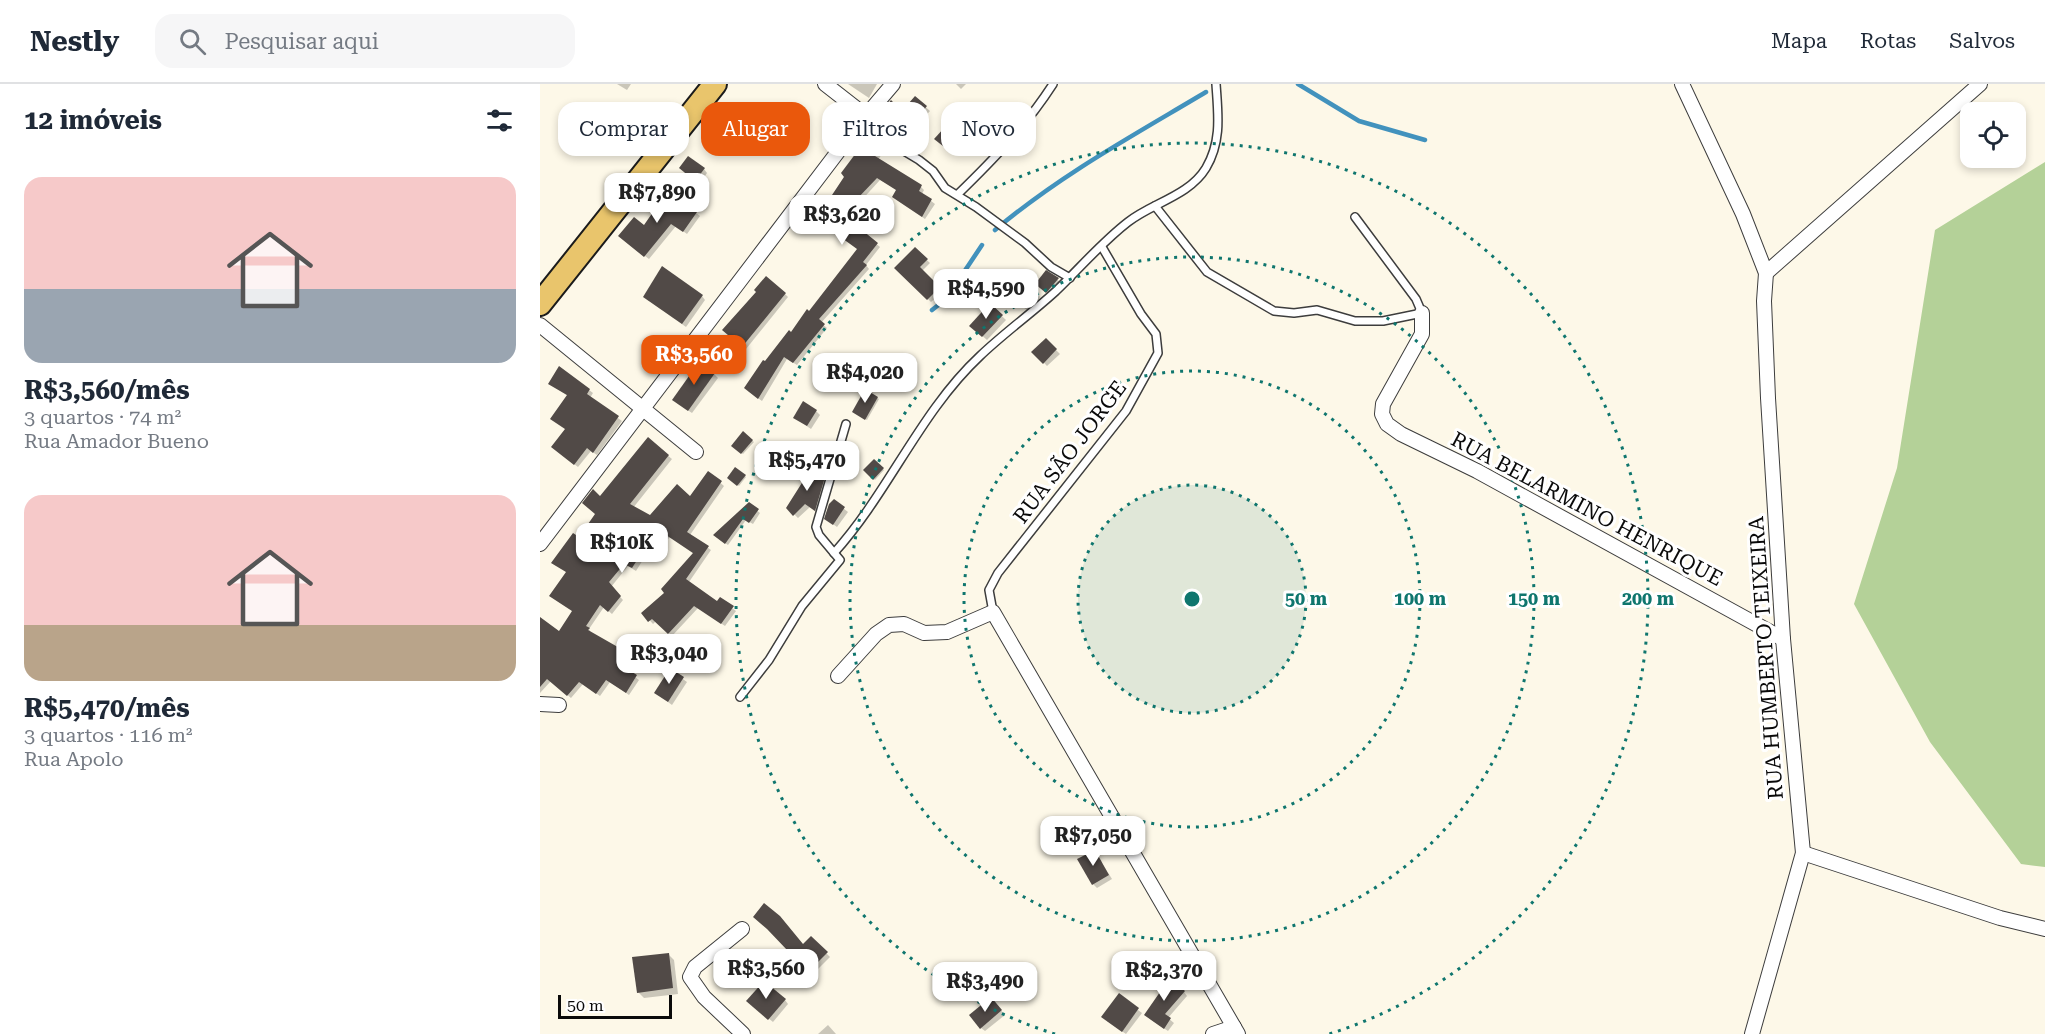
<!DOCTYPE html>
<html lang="pt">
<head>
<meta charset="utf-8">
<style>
  :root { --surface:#fff; --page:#f6f6f7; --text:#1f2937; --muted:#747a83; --line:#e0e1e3; --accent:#ea580c }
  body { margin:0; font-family:"Roboto Serif",serif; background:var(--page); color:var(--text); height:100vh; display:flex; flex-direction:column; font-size:22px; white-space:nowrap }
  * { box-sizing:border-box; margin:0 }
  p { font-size:20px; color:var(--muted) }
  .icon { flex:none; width:33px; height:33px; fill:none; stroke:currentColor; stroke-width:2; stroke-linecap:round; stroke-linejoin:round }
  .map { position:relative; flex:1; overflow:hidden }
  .side { display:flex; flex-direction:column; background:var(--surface); width:540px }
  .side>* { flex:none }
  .banner { position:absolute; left:18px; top:18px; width:570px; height:54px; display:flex; gap:12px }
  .controls { position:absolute; left:1420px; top:18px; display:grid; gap:12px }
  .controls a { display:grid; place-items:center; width:66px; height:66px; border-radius:12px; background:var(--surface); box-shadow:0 3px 9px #0003; font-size:30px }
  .scale { position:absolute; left:18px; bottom:15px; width:114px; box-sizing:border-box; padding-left:6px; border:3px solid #0a0a0a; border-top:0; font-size:16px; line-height:21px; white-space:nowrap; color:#0a0a0a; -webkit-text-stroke:4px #fff; paint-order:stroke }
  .price { position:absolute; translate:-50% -51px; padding:0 14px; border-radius:12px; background:#fff; color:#222; font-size:20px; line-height:39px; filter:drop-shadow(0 2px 3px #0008) }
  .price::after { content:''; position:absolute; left:50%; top:36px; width:18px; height:14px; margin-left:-9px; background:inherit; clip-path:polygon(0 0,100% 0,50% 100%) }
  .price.on { background:var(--accent); color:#fff }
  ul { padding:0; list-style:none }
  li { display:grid; align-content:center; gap:12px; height:318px; padding:0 24px }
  li span { display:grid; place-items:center; height:186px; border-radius:18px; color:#555 }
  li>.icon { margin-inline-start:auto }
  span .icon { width:108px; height:108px; fill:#fffc; stroke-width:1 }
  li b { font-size:26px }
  h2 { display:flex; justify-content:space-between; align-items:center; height:72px; padding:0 24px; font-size:26px }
  .tag { padding:0 21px; border-radius:18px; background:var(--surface); box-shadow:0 3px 9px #0003; font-size:21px; line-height:54px }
  .tag.on { background:var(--accent); color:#fff }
  header { display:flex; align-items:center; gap:36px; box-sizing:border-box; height:84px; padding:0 30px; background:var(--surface); border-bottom:2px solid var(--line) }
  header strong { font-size:28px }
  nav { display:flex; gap:33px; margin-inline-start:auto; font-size:21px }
  .search { width:420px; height:54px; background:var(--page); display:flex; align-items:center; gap:15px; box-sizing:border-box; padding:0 21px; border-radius:18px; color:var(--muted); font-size:22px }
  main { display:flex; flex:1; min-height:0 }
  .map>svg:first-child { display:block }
</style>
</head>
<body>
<header>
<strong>Nestly</strong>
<div class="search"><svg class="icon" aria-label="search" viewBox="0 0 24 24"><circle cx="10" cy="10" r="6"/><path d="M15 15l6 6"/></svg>Pesquisar aqui</div>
<nav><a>Mapa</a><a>Rotas</a><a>Salvos</a></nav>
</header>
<main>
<section class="side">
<h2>12 imóveis<svg class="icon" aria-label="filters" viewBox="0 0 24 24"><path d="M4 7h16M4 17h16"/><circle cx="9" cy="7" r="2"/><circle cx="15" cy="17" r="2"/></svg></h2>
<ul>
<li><span style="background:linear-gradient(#f6c9c9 60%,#9aa5b1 0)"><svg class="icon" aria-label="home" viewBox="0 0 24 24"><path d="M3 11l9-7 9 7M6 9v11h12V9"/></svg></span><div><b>R$3,560/mês</b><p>3 quartos · 74 m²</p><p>Rua Amador Bueno</p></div></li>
<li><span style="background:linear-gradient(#f6c9c9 70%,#b9a48a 0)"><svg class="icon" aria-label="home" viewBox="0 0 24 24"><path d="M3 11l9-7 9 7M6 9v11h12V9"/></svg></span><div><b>R$5,470/mês</b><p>3 quartos · 116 m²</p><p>Rua Apolo</p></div></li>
</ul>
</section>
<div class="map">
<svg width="1505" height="950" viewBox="0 0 1505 950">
  <rect width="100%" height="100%" fill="#fdf8e8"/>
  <polygon fill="#b4d198" points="1505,78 1505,783 1481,780 1390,658 1314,520 1357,384 1395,146"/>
  <g fill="#0003">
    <polygon points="77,0 91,0 87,6"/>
    <polygon points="308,0 337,0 329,14"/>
    <polygon points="416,0 426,0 421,5"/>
    <polygon points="375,14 390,27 373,46 365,39 354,54 337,44 363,29"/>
    <polygon points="426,22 440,33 413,69 399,58"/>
    <polygon points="328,54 345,65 338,76 381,103 384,106 382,110 395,120 385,135 357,116 358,106 340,96 319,119 332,129 320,146 340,163 326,181 329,185 281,239 287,244 257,281 247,275 222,317 208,307 226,279 269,229 319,166 286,122"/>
    <polygon points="164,85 167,89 160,99 145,88"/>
    <polygon points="156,129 160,132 147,150 136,142 109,175 84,156 104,144"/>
    <polygon points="375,165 390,179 382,187 402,208 391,218 356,184"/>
    <polygon points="506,188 522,199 510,211 500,203"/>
    <polygon points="485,200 500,213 488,227 477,218"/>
    <polygon points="218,208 245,210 248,213 206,265 184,246"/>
    <polygon points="162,212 165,216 146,243 108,216"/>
    <polygon points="450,221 466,236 447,256 431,242"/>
    <polygon points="506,256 520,270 507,282 494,268"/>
    <polygon points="174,290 178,294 152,329 137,319"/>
    <polygon points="10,300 49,306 53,309 50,314 82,337 57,371 51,367 38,383 17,367 27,346 28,312"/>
    <polygon points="326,307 339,315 327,336 315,329"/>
    <polygon points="276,327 280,331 271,345 255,334"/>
    <polygon points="203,350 214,358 203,370 193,362"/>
    <polygon points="108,355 132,375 93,424 111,433 151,414 169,389 184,402 150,451 171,466 149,498 177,519 180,515 196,527 185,542 158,524 132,552 116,537 113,540 103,529 127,510 154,470 130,453 126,457 119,450 96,487 88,482 71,503 83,516 72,530 64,523 49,545 51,549 92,574 84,585 99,596 89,611 70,598 60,612 43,600 31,614 11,597 0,609 0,535 20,549 34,527 27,488 39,455 56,430 60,414"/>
    <polygon points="334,377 344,386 335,396 325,386"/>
    <polygon points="196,385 206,393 199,402 189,394"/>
    <polygon points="284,394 288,398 278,430 270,423 258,434 248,424"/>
    <polygon points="294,417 308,428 297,443 290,438"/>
    <polygon points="209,420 220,429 213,440 206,436 188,461 178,454"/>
    <polygon points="130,586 147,598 132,621 116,609"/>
    <polygon points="555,768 572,795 557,804 553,800"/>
    <polygon points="232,847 264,862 271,854 290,873 272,891"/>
    <polygon points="128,870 134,876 138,910 104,914 98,908"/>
    <polygon points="204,875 229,876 233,879 230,888"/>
    <polygon points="644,908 647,912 628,934 634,939 628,947 610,935"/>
    <polygon points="579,912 602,929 586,950 567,937"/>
    <polygon points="245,916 248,920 233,938 212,921"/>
    <polygon points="454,918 465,931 445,947 441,944"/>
    <polygon points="288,941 296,950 278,950"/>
  </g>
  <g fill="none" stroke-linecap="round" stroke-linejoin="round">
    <g stroke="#4292bd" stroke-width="4.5">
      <polyline points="758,0 819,37 885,56"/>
      <path d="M 455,146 C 520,91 594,51 666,8"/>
      <polyline points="392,226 406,215 442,161"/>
    </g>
  </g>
  <g fill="#514a47">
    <polygon points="375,12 387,22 369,44 361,37 350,52 331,41 351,16 362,27"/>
    <polygon points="426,20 437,29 408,66 394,55"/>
    <polygon points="327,52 343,61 335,72 382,101 379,107 392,115 382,133 352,113 356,106 337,94 316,116 330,125 317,142 338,159 323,178 327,181 279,235 285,240 253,279 244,273 218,315 204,304 223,276 225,277 249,246 251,248 267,225 269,227 317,165 266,128 277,113 286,120 304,93 301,89 319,65 316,62"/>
    <polygon points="148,72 165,84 155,97 139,84"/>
    <polygon points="127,108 157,128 143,148 131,140 104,173 78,152 94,133 104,141"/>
    <polygon points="375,163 388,175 380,183 400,203 387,216 354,184"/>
    <polygon points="122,182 163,211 142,240 103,213"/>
    <polygon points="506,186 519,194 506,209 495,200"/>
    <polygon points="226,192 246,209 202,263 182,246 216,208 214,206"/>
    <polygon points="485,198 497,208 483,224 471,214"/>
    <polygon points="450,219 463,231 442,253 429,242"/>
    <polygon points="506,254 517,265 503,280 491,268"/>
    <polygon points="159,278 175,289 148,327 132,316"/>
    <polygon points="19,282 50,305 47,310 79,332 53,369 47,364 34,381 11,363 25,345 10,335 27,311 8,300"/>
    <polygon points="325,305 338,313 325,336 312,328"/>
    <polygon points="263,317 277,326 267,342 253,334"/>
    <polygon points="203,347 213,356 201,370 191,362"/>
    <polygon points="108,353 129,371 90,420 110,431 137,400 150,412 168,387 182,397 147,448 169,462 146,495 177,517 180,513 194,522 181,540 154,522 128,550 112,535 108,538 101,529 124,509 121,505 153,469 126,451 122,455 115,448 92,484 84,480 69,498 81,512 68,528 60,521 46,542 50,544 48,546 90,570 82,582 97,591 86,609 66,596 56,610 39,598 27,612 7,595 0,603 0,533 19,547 32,527 9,512 26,488 11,479 33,449 39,453 55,430 42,419 53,405 60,412"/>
    <polygon points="334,375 344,384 333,396 323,386"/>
    <polygon points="195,383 206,391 197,402 187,394"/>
    <polygon points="272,383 285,393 275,427 265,420 253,432 246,424"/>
    <polygon points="294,415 305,423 293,441 284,435 289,420"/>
    <polygon points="209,418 219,425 209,439 203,435 185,460 173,451"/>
    <polygon points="130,584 144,593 128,618 114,609"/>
    <polygon points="555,766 569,791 552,801 537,775"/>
    <polygon points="224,819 240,832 263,860 271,852 288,868 268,888 227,845 213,833"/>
    <polygon points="206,865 230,874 226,885 202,875"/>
    <polygon points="129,869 133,904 97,909 92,873"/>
    <polygon points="626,891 645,907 625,930 631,934 624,945 604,931 620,908 615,903"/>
    <polygon points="224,897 246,915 228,936 206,917"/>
    <polygon points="579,909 599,924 582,948 561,933"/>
    <polygon points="451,913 462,926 440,945 429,931"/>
  </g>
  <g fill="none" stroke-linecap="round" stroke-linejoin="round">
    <defs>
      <g id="service">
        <polyline points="319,40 379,76 393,87 405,104 436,123 485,159 511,183 530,194"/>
        <path d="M 418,110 C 453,76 486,42 513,0"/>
        <polyline points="615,122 667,188 734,227 754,229 777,226 815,237 843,237 882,229 876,215 815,133"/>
        <path d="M 294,469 C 349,408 380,328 440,272 C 464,249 492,229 516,207 C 540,184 562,158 588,138 C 612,119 649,112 666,84 C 682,57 678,30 676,0"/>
        <polyline points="453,528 449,506 458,489 586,327 618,269 616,250 601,230 562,163"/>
        <polyline points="200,613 229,576 262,522 300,476 279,451 276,443 306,340"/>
      </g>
      <g id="minor">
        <polyline points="285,0 326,32"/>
        <polyline points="1142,0 1203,130 1226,189 1224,217 1228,314 1243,555 1263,769 1212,950"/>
        <polyline points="1226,189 1440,0"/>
        <polyline points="882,229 882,250 843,320 842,330 847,340 861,350 937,387 1243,555"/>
        <polyline points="0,241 156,368"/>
        <polyline points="0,460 319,40 353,0"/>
        <polyline points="298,592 336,550 349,541 364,540 384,549 407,548 453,528 698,950"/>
        <polyline points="0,620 19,621"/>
        <polyline points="1263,769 1460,834 1505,845"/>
        <polyline points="202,845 155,883 150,893 164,913 203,950"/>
        <polyline points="673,950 694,943"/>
      </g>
      <polyline id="primary" points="0,220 175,0"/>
    </defs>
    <use href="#service" stroke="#3d3d3d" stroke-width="10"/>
    <use href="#minor" stroke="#3d3d3d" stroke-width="16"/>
    <use href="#primary" stroke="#1b1b1b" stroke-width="26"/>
    <use href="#service" stroke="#fff" stroke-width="7"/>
    <use href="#minor" stroke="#fff" stroke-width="14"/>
    <use href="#primary" stroke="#e9c56c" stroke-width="22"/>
  </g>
  <circle cx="652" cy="515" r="114" fill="#0f766e" fill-opacity=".12"/>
  <g fill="none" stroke="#0f766e" stroke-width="3" stroke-dasharray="3 6">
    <circle cx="652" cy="515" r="114"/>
    <circle cx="652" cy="515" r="228"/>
    <circle cx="652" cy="515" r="342"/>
    <path d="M515 950A456 456 0 1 1 789 950"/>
  </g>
  <g text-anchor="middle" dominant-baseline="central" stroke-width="6" stroke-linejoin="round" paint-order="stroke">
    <g font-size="21" fill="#0a0a0a" stroke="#fff">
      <text transform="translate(530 368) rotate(-53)">RUA SÃO JORGE</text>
      <text transform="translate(1047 425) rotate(28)">RUA BELARMINO HENRIQUE</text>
      <text transform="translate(1226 574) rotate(-94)">RUA HUMBERTO TEIXEIRA</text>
    </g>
  </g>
  <circle cx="652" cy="515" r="9" fill="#0f766e" stroke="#fff" stroke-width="3"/>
  <g font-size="18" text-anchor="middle" font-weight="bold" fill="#0f766e" stroke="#fff" stroke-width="6" stroke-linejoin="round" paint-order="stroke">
    <text x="766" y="521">50 m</text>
    <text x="880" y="521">100 m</text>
    <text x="994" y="521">150 m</text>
    <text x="1108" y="521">200 m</text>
  </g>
</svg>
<div class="controls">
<a><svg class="icon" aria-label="locate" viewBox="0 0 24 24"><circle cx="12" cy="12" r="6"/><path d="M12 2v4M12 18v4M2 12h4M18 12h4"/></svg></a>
</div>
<div class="scale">50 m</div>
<b class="price" style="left:117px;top:140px">R$7,890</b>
<b class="price" style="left:302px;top:162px">R$3,620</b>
<b class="price" style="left:446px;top:236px">R$4,590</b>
<b class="price on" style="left:154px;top:302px">R$3,560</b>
<b class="price" style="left:325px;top:320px">R$4,020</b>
<b class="price" style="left:267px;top:408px">R$5,470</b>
<b class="price" style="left:82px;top:490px">R$10K</b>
<b class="price" style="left:129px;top:601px">R$3,040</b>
<b class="price" style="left:553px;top:783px">R$7,050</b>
<b class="price" style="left:226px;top:916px">R$3,560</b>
<b class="price" style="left:624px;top:918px">R$2,370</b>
<b class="price" style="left:445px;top:929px">R$3,490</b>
<div class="banner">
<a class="tag">Comprar</a>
<a class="tag on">Alugar</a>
<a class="tag">Filtros</a>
<a class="tag">Novo</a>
</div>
</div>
</main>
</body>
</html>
